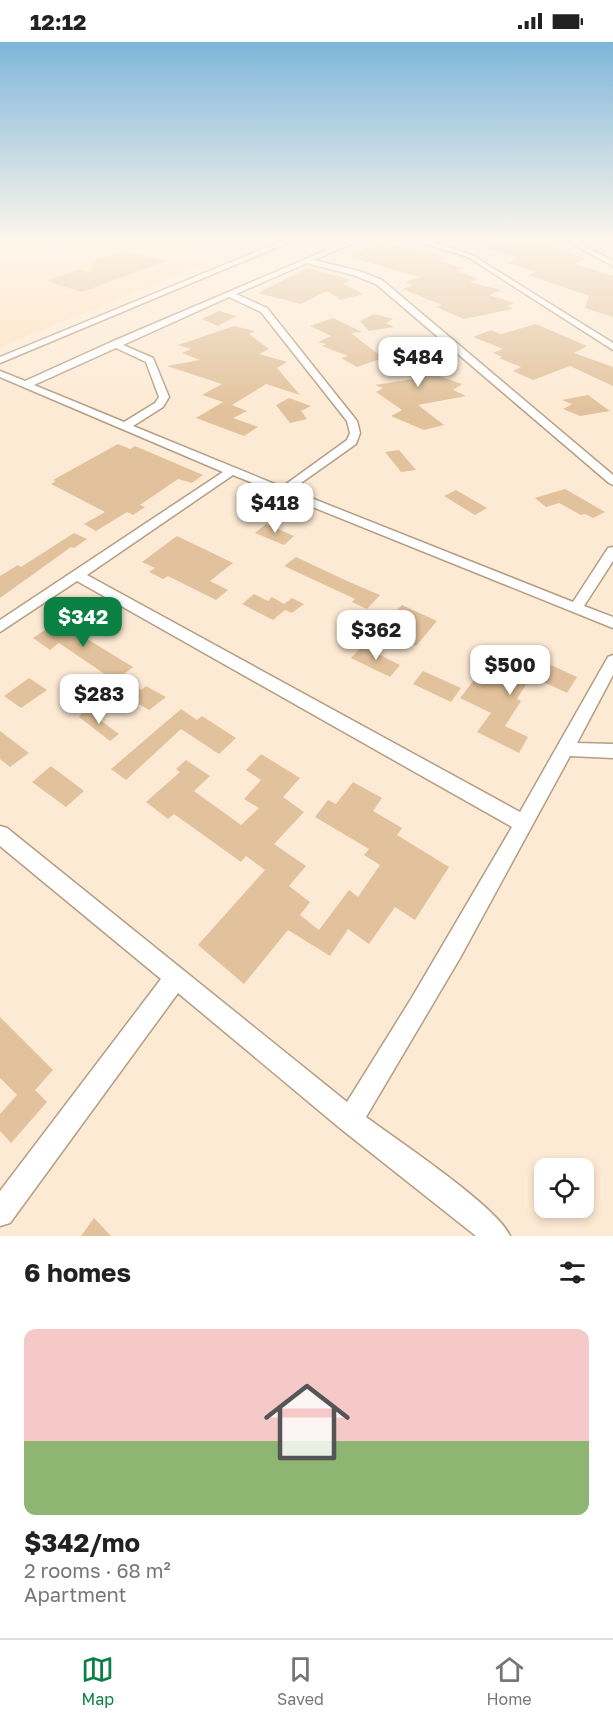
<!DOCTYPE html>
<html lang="en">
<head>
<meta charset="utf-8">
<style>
  :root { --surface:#fff; --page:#f6f6f6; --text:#222; --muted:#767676; --line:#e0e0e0; --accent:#0b8043 }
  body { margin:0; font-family:"Golos Text",sans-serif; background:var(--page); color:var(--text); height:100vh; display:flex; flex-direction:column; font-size:22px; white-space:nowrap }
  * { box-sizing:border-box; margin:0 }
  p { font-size:20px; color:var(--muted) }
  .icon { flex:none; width:33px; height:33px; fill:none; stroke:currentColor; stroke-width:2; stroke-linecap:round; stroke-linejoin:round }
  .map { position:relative; height:1194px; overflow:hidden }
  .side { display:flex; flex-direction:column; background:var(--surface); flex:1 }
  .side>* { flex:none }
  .tools { position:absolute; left:534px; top:1116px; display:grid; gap:12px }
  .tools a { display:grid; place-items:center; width:60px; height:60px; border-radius:12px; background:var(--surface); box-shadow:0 3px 9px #0003; font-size:30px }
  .price { position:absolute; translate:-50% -51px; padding:0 14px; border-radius:12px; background:#fff; color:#222; font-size:20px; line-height:39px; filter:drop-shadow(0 2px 3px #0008) }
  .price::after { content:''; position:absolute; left:50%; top:36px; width:18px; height:14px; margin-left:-9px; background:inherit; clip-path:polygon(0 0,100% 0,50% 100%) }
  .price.on { background:var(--accent); color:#fff }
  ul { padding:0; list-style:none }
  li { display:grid; align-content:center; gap:12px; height:318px; padding:0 24px }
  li+li { border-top:2px solid var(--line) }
  li span { display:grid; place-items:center; height:186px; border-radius:12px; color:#555 }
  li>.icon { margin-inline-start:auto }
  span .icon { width:108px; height:108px; fill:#fffc; stroke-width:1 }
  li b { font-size:26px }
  h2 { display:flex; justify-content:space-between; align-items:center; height:72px; padding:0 24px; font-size:26px }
  .status { display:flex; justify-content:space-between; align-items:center; height:42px; padding:0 30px; background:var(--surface); direction:ltr }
  .status svg { height:16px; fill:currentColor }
  .tabs { display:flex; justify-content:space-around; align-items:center; height:84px; border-top:2px solid var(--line); background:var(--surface); font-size:16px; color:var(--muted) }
  .tabs a { display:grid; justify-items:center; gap:3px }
  .tabs .on { color:var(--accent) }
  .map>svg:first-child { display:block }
</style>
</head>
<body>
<div class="status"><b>12:12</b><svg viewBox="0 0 49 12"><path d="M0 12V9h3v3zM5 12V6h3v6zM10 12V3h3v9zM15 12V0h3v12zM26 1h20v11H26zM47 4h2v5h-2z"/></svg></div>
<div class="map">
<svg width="613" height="1194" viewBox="0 0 613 1194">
  <rect width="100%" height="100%" fill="#fdead4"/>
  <polygon fill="#fee1bf" points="92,199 146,199 219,217 0,305 0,205 11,201 53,212"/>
  <g fill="#e2c29c">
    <polygon points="475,199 561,199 562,202 551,205 587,217 575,222 613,234 613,275 585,266 589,254 528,233 537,230 507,221 515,218 516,215 475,202"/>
    <polygon points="379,200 446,215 440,219 464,226 456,229 479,237 469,240 502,248 489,253 514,261 507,264 513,267 464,277 436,265 442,263 402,247 414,243 405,240 420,235 349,215"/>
    <polygon points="122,209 166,219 82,250 47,239 80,227 91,231 93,219"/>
    <polygon points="307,226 351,238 343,242 364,252 341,258 327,249 301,262 258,251"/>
    <polygon points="219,269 236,274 218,284 202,277"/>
    <polygon points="374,272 393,277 386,281 394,285 369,289 360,279"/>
    <polygon points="333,276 362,290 351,291 383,316 357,325 341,316 348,314 322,304 326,302 318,300 331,294 310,284"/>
    <polygon points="536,282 587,304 574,311 613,325 613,344 570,324 533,338 513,329 521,325 499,316 502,315 493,311 503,307 473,295 491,288 501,292"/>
    <polygon points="234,284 255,289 249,292 269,307 259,312 287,320 277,326 300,353 266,342 232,363 247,369 233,376 258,385 244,394 196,376 223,360 202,353 222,342 167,324 200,318 182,311 191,307 178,303"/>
    <polygon points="414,304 446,326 427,330 462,342 453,348 466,354 418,363 444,383 424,388 391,374 402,368 376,350 383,346 375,343 413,337 387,309"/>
    <polygon points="588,353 610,369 580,374 563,367 572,362 562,358"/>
    <polygon points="289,356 311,364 301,369 307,377 290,381 276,363"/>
    <polygon points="118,402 130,407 135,404 203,433 192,441 178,437 140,463 145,465 133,473 127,470 96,489 84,482 105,470 51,442 56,439 53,438"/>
    <polygon points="399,408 416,428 401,430 385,410"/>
    <polygon points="565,447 605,470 593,476 585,472 581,473 559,461 546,465 535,456"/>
    <polygon points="456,448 487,466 475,473 444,454"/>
    <polygon points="266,482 294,494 284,503 255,491"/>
    <polygon points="74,491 87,497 74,506 71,505 0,556 0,534 18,523 21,525"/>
    <polygon points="177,494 233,521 210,539 228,548 216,558 168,534 163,537 149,530 155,526 142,520"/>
    <polygon points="296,515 347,539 380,553 367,567 352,560 355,557 284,524"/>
    <polygon points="254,552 268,559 272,555 284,562 292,556 304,562 292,571 285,568 273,578 242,562"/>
    <polygon points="402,563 437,579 416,604 394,593 407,581 391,574"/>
    <polygon points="64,575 80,585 74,589 133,625 115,639 59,601 50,608 33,596"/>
    <polygon points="362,604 400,623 390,635 351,616"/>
    <polygon points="529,613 577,635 567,651 531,634 517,657 521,659 505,684 528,695 519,711 477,690 491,671 460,656 487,621 513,633"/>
    <polygon points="423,629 461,646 451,660 413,642"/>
    <polygon points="29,636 47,648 21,666 4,654"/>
    <polygon points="134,644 141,648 146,644 166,655 149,668 123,653"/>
    <polygon points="85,667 119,692 110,699 79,675"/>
    <polygon points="181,667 197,678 202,674 236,696 219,712 181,687 126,738 111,727"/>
    <polygon points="0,689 29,711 10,725 0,717"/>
    <polygon points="261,712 300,736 283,755 304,770 274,802 306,824 289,844 310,860 300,873 319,888 349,848 358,855 380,823 364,813 369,807 315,775 328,758 336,762 353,740 382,756 373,769 402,786 397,793 449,825 415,878 395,865 369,902 348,887 330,914 288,888 244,942 198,903 265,828 246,814 241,820 174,772 168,777 146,760 180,730 176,727 186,718 210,734 194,749 241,783 259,766 244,757 261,738 246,728"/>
    <polygon points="51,724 84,749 66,765 32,740"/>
    <polygon points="0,975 53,1028 35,1048 47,1060 11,1101 0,1089 0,1072 17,1053 0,1036"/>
    <polygon points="94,1176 111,1194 81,1194"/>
  </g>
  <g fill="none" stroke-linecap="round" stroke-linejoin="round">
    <defs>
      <g id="minor">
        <polygon points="282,199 292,199 0,321 0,315"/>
        <path d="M 348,199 L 358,199 L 314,218 L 359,229 L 382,238 L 613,433 L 613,443 L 609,441 L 376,242 L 353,233 L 307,221 L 236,252 L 267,266 L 357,379 L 360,391 L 356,402 L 291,448 L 573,560 L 608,506 L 613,505 L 613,519 L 584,564 L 613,575 L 613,586 L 233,433 L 87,533 L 520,770 L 608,615 L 613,613 L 613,633 L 577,701 L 613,702 L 613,716 L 570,714 L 460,916 L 366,1075 C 397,1098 498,1165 510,1194 L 476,1194 L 341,1087 L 178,951 L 10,1181 L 0,1184 L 0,1149 L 161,937 L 0,804 L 0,784 L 7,786 L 347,1060 L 411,957 L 512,785 L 77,539 L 0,590 L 0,578 L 223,430 L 0,335 L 0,329 L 25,339 L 111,300 ZM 229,255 L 261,270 L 347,379 L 350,391 L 347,398 L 282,445 L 133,384 L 163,365 L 169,355 L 153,316 L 123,303 ZM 116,306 L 146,320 L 159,355 L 155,361 L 124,380 L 34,343 Z"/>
        <polygon points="416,199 429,199 472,213 613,301 613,308 468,215"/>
        <polygon points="567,199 576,199 613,219 613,224"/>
      </g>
    </defs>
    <use href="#minor" stroke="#b49e83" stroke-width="3"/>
    <use href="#minor" fill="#fff" fill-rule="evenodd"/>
  </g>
  <linearGradient id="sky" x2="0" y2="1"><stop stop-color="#7eb6da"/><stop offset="0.54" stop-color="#fef6ec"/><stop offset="1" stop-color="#fef6ec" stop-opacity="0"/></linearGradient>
  <rect width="613" height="367" fill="url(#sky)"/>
</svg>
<div class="tools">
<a><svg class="icon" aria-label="locate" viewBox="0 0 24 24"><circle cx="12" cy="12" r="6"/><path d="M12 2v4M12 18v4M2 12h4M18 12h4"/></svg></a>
</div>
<b class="price" style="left:418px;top:346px">$484</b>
<b class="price" style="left:275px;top:492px">$418</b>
<b class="price on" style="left:83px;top:606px">$342</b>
<b class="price" style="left:376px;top:619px">$362</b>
<b class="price" style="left:510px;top:654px">$500</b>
<b class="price" style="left:99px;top:683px">$283</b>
</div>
<section class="side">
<h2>6 homes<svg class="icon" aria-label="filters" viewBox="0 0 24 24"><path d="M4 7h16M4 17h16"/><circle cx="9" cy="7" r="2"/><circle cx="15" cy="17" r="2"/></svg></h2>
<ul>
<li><span style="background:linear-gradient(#f6c9c9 60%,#8fb573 0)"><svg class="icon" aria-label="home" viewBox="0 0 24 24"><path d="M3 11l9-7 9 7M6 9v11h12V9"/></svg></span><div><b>$342/mo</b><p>2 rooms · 68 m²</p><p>Apartment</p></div></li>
</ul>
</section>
<nav class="tabs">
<a class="on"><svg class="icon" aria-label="map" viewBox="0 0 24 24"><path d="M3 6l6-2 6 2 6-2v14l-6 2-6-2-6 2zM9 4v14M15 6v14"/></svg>Map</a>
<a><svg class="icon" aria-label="saved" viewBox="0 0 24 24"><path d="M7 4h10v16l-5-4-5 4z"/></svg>Saved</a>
<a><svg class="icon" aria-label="home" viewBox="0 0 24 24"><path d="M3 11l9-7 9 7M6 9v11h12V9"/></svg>Home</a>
</nav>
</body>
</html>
